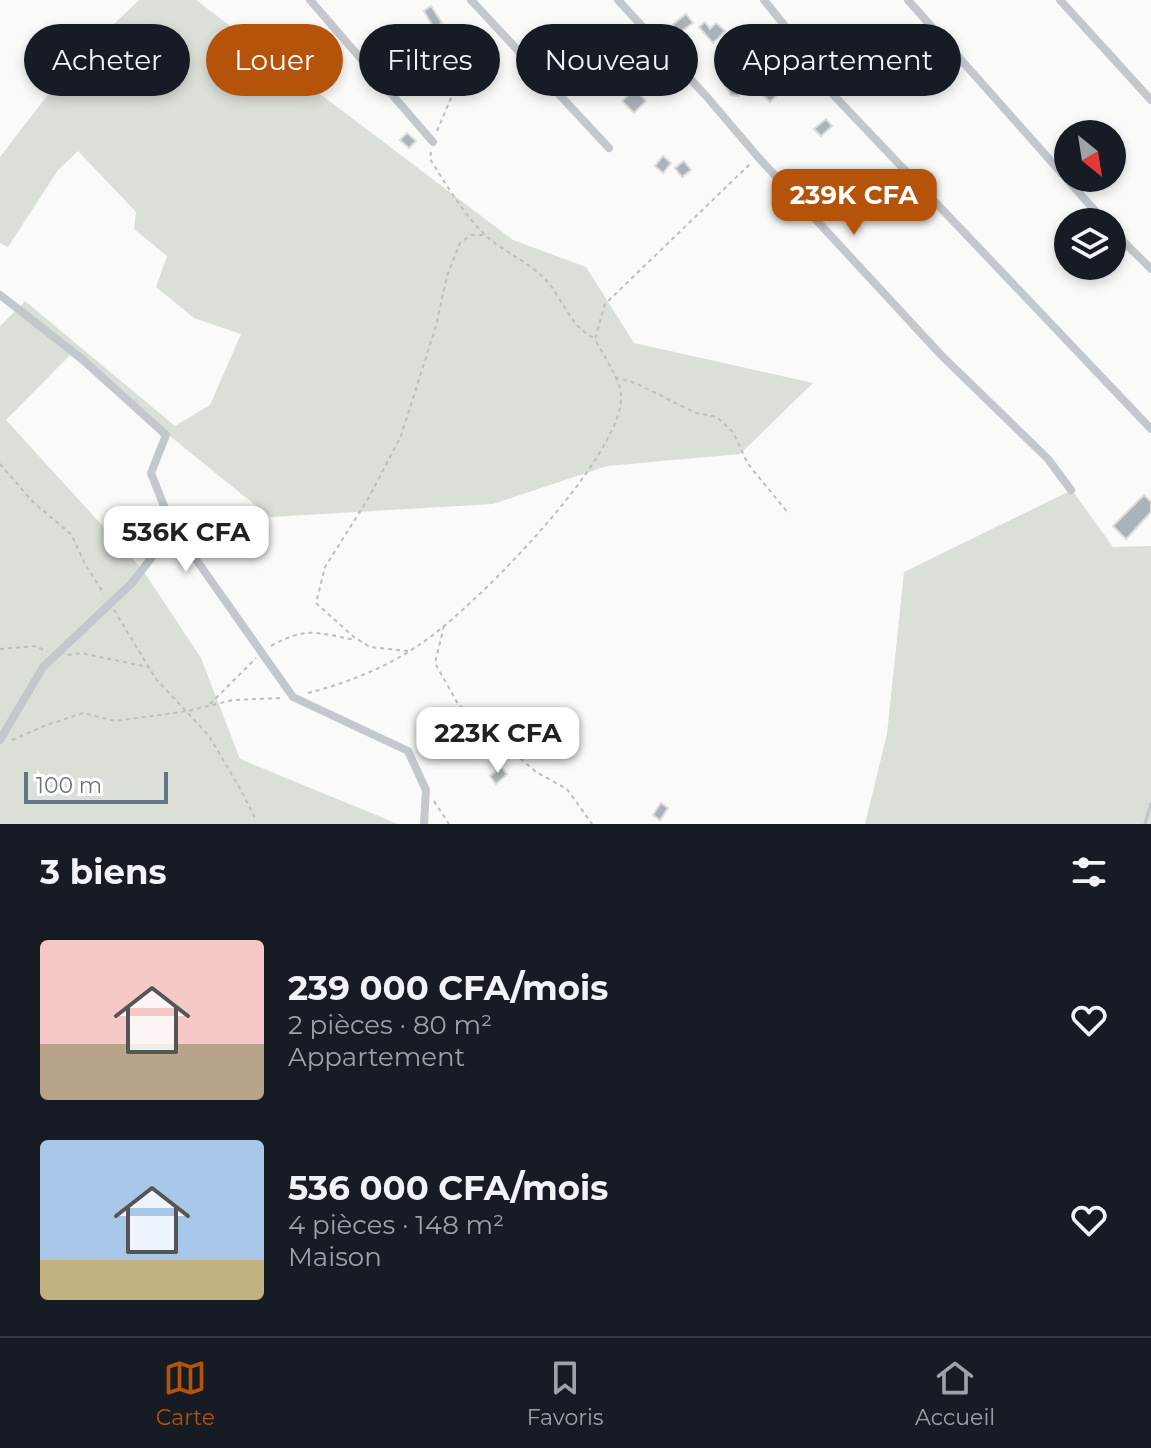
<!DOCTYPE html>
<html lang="fr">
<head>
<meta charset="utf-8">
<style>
  :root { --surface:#171b24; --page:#242831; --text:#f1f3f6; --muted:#9ea1a6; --line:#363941; --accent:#b45309 }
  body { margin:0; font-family:Montserrat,sans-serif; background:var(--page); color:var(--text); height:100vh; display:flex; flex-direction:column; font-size:30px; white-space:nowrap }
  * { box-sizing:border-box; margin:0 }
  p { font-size:26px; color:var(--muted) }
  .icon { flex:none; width:44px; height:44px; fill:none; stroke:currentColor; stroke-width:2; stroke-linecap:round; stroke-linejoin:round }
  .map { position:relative; height:824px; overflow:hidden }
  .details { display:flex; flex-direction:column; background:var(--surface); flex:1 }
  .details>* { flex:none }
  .banner { position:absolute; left:24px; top:24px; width:1104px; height:72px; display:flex; gap:16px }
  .needle { width:52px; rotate:150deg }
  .tools { position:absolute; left:1054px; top:120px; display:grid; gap:16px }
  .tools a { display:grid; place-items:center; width:72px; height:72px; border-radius:50%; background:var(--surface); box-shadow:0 4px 12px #0003; font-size:40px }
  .scale { position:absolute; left:24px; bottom:20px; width:144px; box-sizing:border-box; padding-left:8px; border:4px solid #657683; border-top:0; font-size:22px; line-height:28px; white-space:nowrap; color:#657683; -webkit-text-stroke:6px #fff; paint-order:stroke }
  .price { position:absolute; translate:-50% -68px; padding:0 18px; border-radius:16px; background:#fff; color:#222; font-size:26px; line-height:52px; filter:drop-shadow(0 2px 4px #0008) }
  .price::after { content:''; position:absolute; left:50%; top:48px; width:24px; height:18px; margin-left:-12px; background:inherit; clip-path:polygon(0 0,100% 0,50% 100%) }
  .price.current { background:var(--accent); color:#fff }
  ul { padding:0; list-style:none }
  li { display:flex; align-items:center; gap:24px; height:200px; padding:0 40px }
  li span { display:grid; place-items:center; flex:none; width:224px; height:160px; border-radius:8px; color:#555 }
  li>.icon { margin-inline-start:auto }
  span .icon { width:96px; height:96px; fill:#fffc; stroke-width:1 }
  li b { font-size:34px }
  h2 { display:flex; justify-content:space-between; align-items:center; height:96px; padding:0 40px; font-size:34px }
  .chip { padding:0 28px; border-radius:36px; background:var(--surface); box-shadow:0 4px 12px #0003; font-size:28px; line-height:72px }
  .chip.current { background:var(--accent); color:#fff }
  .tabs { display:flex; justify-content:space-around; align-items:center; height:112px; border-top:2px solid var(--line); background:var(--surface); font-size:22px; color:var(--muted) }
  .tabs a { display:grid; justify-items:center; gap:4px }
  .tabs .current { color:var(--accent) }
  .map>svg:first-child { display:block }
</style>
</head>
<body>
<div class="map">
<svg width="1151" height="824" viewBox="0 0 1151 824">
  <rect width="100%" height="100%" fill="#fafaf8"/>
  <g fill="#dadfd7">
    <polygon points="139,0 196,0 513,240 586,267 634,343 813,383 740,454 607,466 493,504 270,517 70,355 6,420 142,569 201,658 240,759 398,824 0,824 0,326 25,301 175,426 210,405 241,334 194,318 156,287 167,256 134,229 136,212 78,151 58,170 8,247 0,243 0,157 70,66"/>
    <polygon points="1072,490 1113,547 1151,546 1151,824 865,824 887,734 904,572"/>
  </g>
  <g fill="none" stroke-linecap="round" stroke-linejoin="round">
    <polyline stroke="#bbc7cb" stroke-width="3" points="1145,824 1151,804"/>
  </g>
  <g fill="#aab3b9" stroke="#dcdcda" stroke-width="2">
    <polygon points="431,6 442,23 434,28 424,11"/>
    <polygon points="686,14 693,23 670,39 664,32"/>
    <polygon points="705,22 710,29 716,23 725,31 713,43 699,27"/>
    <polygon points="822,29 831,40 820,50 810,39"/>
    <polygon points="751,37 760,47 749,57 740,47"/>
    <polygon points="393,55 403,71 395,76 385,59"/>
    <polygon points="881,56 889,65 876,77 868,68"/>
    <polygon points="731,78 739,91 739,96 731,95 724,83"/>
    <polygon points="772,84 780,92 770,102 762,94"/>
    <polygon points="635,89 646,101 634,113 622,101"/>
    <polygon points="826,119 832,126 821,136 814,129"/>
    <polygon points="407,133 416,141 409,148 400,140"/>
    <polygon points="663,156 671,163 663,173 655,166"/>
    <polygon points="684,161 691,170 682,177 675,168"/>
    <polygon points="1144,495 1151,502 1151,512 1126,539 1113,526"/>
    <polygon points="501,767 507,774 496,784 490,776"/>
    <polygon points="661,803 668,808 660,820 653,815"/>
  </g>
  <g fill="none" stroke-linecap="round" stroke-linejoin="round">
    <g stroke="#bbbfc2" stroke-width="2" stroke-dasharray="4 4" stroke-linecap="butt">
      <polyline points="437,131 467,60"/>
      <path d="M 431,152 L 430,159 C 446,184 462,212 484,234 C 503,252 530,262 548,282 C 563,301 572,328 594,338"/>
      <polyline points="615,377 635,383 696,413 717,417 733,432 748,464 789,514"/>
      <polyline points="0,464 33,502 71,534 85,564 104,594"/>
      <polyline points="114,610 156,679 209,736 242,792 256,820"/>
      <polyline points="444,626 435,663 458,704 536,772 567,789 592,824"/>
      <path d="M 271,646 C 307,626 317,633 356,640"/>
      <polyline points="0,649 36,646 47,652"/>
      <polyline points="408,651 370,647 354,637 316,603 325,567 368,499 401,436 436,326 447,276 460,243 471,235 485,235"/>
      <polyline points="68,655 81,653 148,667"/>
      <path d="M 308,693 C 347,683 385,668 419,645 C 470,612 626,455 621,394 C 620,380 602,353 595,339 L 605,304 L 750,164"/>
      <polyline points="210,704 256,658"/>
      <polyline points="12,740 44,726 83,713 115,721 188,711 233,700 282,698"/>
      <polyline points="434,801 449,824"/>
    </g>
    <g stroke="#c3c8cc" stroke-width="8">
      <polyline points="310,0 433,142"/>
      <polyline points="471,0 609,148"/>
      <polyline points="618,0 707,97 758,157 941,355 1048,459 1071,490"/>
      <polyline points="764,0 785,26 802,62 1151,429"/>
      <polyline points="908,0 1105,222"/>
      <polyline points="1060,0 1151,100"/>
      <polyline points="1112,230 1151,269"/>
      <polyline points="0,295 82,359 166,435 151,473 171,524 293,697 408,751 426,790 424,824"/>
      <polyline points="0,740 43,667 131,584 156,552 171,524"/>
    </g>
  </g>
</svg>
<div class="tools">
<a><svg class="needle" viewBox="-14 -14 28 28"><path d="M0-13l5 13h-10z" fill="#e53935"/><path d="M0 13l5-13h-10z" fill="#9ea1a6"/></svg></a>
<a><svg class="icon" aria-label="layers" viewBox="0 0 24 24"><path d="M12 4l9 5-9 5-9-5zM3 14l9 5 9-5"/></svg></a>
</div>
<div class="scale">100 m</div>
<b class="price current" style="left:854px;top:237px">239K CFA</b>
<b class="price" style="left:186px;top:574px">536K CFA</b>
<b class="price" style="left:498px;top:775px">223K CFA</b>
<div class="banner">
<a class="chip">Acheter</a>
<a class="chip current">Louer</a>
<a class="chip">Filtres</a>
<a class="chip">Nouveau</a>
<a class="chip">Appartement</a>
</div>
</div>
<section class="details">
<h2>3 biens<svg class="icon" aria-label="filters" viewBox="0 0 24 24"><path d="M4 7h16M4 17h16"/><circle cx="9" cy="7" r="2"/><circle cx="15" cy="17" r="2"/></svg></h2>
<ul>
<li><span style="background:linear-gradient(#f6c9c9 65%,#b9a48a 0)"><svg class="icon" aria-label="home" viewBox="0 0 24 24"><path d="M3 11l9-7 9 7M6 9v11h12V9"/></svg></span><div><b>239 000 CFA/mois</b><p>2 pièces · 80 m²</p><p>Appartement</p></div><svg class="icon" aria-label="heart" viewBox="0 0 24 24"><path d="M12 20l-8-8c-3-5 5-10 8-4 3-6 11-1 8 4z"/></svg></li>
<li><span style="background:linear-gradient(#a9c7e8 75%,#c2b280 0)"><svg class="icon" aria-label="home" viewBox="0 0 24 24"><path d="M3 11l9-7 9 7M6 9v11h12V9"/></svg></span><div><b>536 000 CFA/mois</b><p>4 pièces · 148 m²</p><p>Maison</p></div><svg class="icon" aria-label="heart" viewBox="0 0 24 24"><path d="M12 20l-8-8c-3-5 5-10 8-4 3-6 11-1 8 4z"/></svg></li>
</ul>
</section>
<nav class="tabs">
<a class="current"><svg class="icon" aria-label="map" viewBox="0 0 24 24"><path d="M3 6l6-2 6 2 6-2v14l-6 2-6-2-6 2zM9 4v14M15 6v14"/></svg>Carte</a>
<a><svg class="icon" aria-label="saved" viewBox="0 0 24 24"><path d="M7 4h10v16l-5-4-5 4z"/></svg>Favoris</a>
<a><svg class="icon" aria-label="home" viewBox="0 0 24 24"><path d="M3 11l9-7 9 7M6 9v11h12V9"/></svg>Accueil</a>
</nav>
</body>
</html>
